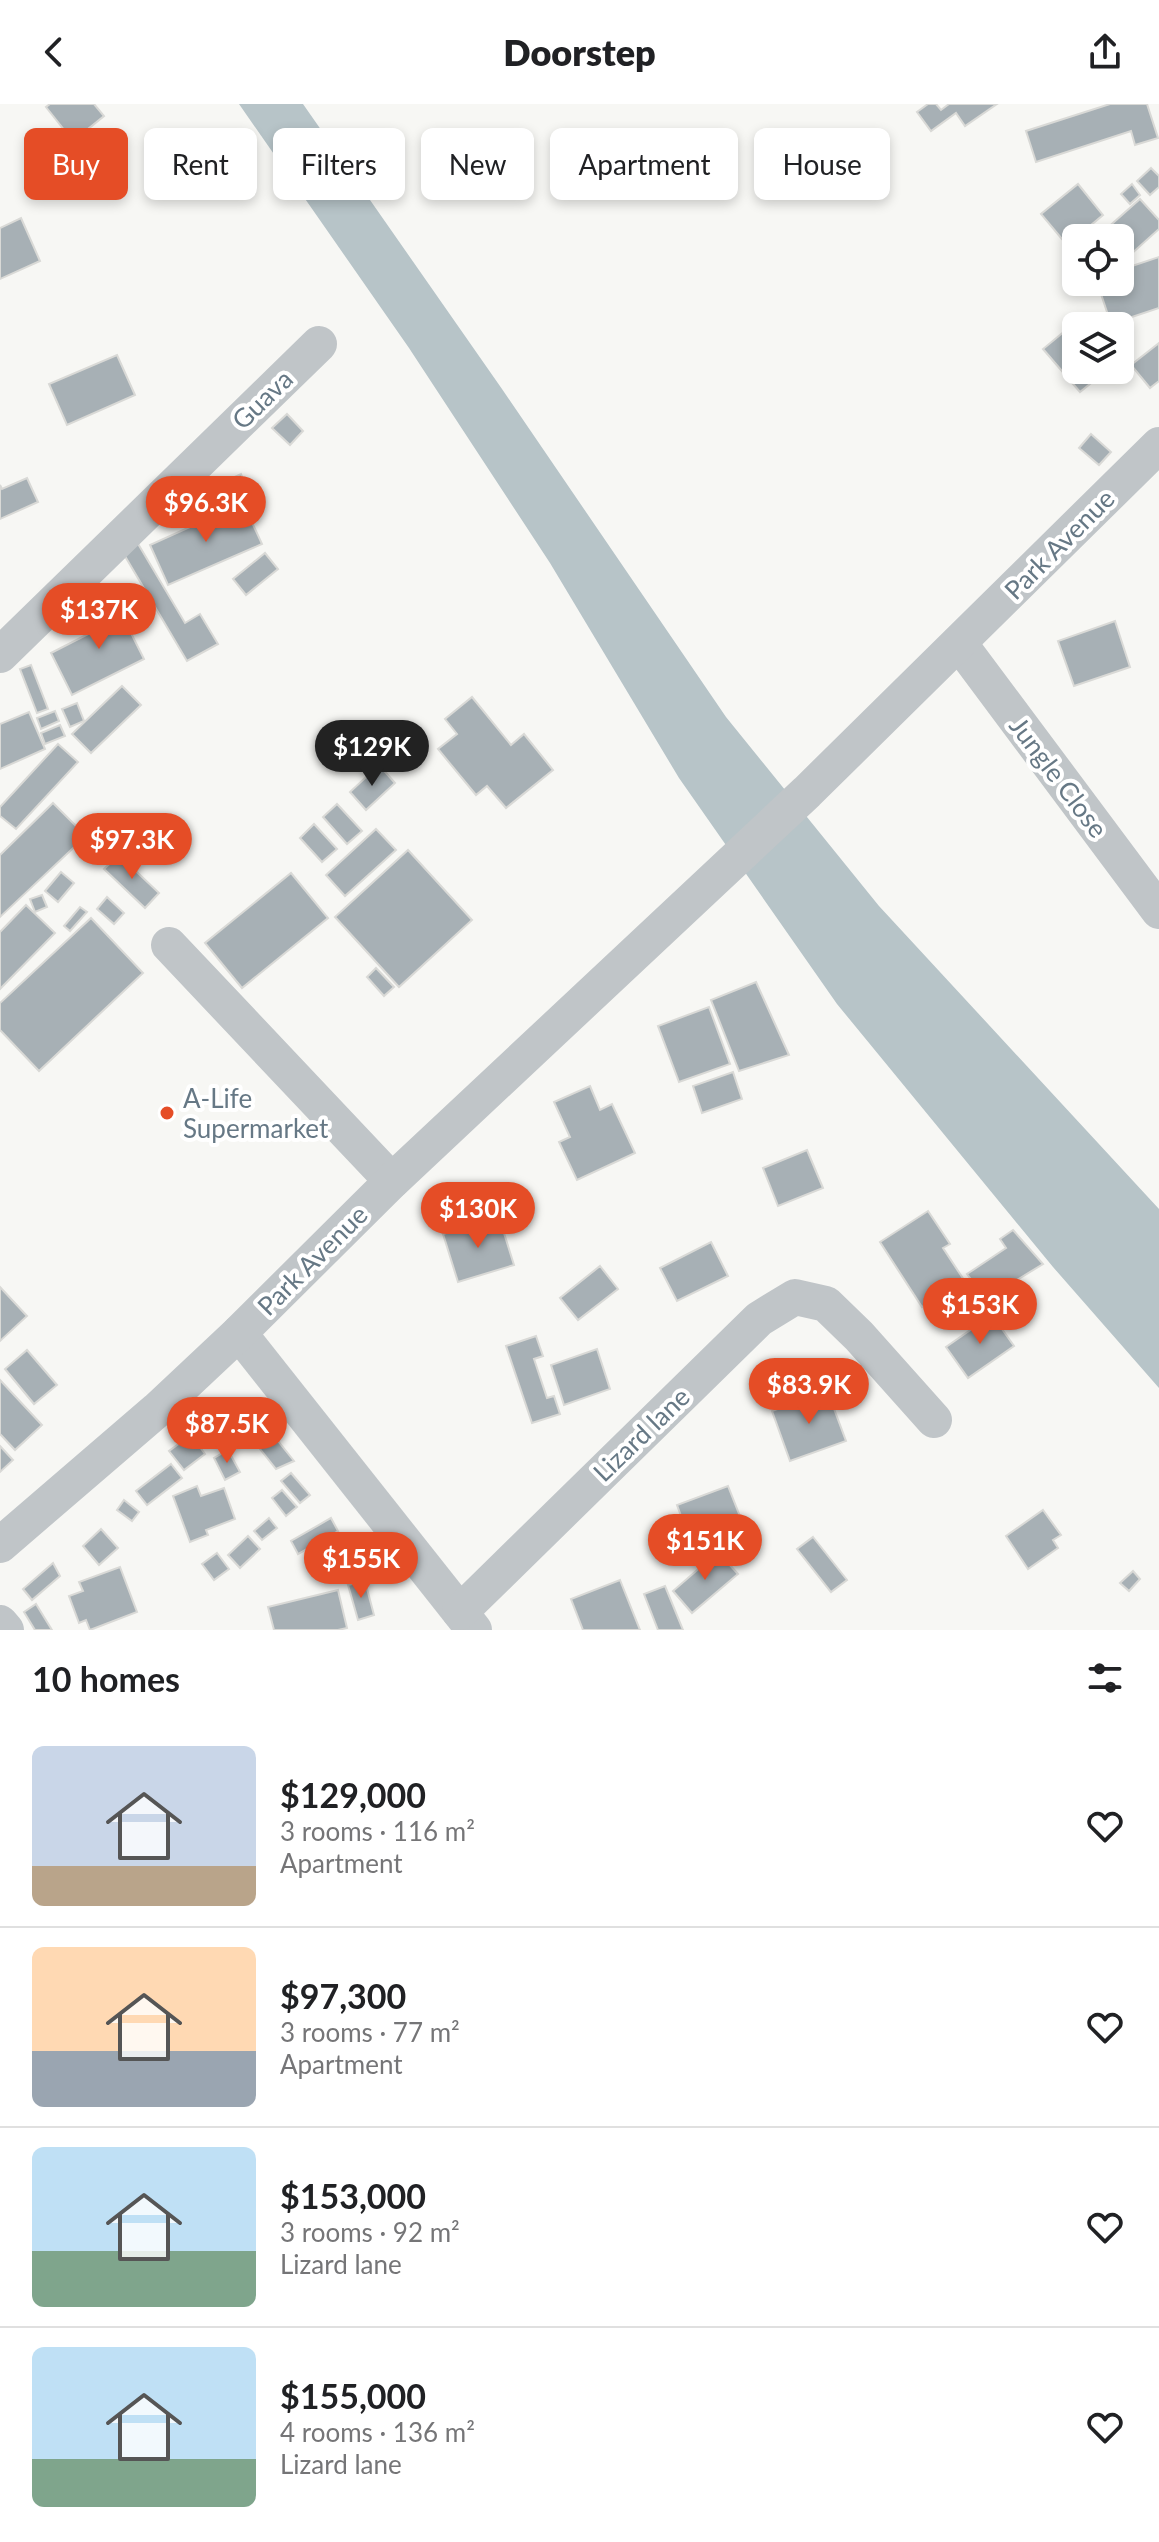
<!DOCTYPE html>
<html lang="en">
<head>
<meta charset="utf-8">
<style>
  :root { --surface:#fff; --page:#f6f6f6; --text:#202124; --muted:#757577; --line:#e0e0e0; --accent:#e54d26 }
  body { margin:0; font-family:Lato,sans-serif; background:var(--page); color:var(--text); height:100vh; display:flex; flex-direction:column; font-size:30px; white-space:nowrap }
  * { box-sizing:border-box; margin:0 }
  p { font-size:26px; color:var(--muted) }
  .icon { flex:none; width:44px; height:44px; fill:none; stroke:currentColor; stroke-width:2; stroke-linecap:round; stroke-linejoin:round }
  .map { position:relative; height:1526px; overflow:hidden }
  .side { display:flex; flex-direction:column; background:var(--surface); flex:1 }
  .side>* { flex:none }
  .hud { position:absolute; left:24px; top:24px; width:1112px; height:72px; display:flex; gap:16px }
  .fabs { position:absolute; left:1062px; top:120px; display:grid; gap:16px }
  .fabs a { display:grid; place-items:center; width:72px; height:72px; border-radius:12px; background:var(--surface); box-shadow:0 4px 12px #0003; font-size:40px }
  .price { position:absolute; translate:-50% -68px; padding:0 18px; border-radius:28px; background:var(--accent); color:#fff; font-size:26px; line-height:52px; filter:drop-shadow(0 2px 4px #0008) }
  .price::after { content:''; position:absolute; left:50%; top:48px; width:24px; height:18px; margin-left:-12px; background:inherit; clip-path:polygon(0 0,100% 0,50% 100%) }
  .price.active { background:#222; color:#fff }
  ul { padding:0; list-style:none }
  li { display:flex; align-items:center; gap:24px; height:200px; padding:0 32px }
  li+li { border-top:2px solid var(--line) }
  li span { display:grid; place-items:center; flex:none; width:224px; height:160px; border-radius:12px; color:#555 }
  li>.icon { margin-inline-start:auto }
  span .icon { width:96px; height:96px; fill:#fffc; stroke-width:1 }
  li b { font-size:34px }
  h2 { display:flex; justify-content:space-between; align-items:center; height:96px; padding:0 32px; font-size:34px }
  .pill { padding:0 28px; border-radius:12px; background:var(--surface); box-shadow:0 4px 12px #0003; font-size:28px; line-height:72px }
  .pill.active { background:var(--accent); color:#fff }
  header { display:flex; justify-content:space-between; align-items:center; height:104px; padding:0 32px; background:var(--surface); font-size:36px; font-weight:800 }
  .map>svg:first-child { display:block }
</style>
</head>
<body>
<header><svg class="icon" aria-label="back" viewBox="0 0 24 24"><path d="M15 5l-7 7 7 7"/></svg>Doorstep<svg class="icon" aria-label="share" viewBox="0 0 24 24"><path d="M12 15V3M7 8l5-5 5 5M5 13v7h14v-7"/></svg></header>
<div class="map">
<svg width="1159" height="1526" viewBox="0 0 1159 1526">
  <rect width="100%" height="100%" fill="#f7f7f4"/>
  <polygon fill="#b7c4c8" points="239,0 303,0 502,285 726,613 879,802 1159,1105 1159,1284 1053,1163 837,900 679,674 550,459 409,244"/>
  <g fill="#a7b0b5" stroke="#d9d9d6" stroke-width="2">
    <polygon points="50,0 94,0 104,12 73,37 46,3"/>
    <polygon points="928,0 936,0 941,6 949,0 997,0 965,22 956,9 931,27 917,8"/>
    <polygon points="1110,0 1147,0 1158,34 1135,41 1131,27 1036,58 1026,27"/>
    <polygon points="1151,64 1159,72 1159,83 1150,91 1137,77"/>
    <polygon points="1078,80 1103,111 1067,141 1041,110"/>
    <polygon points="1132,80 1140,91 1130,100 1121,90"/>
    <polygon points="1140,95 1159,116 1159,125 1120,160 1120,134 1096,134"/>
    <polygon points="21,114 40,157 0,175 0,124"/>
    <polygon points="1159,153 1159,204 1111,220 1097,178 1120,178 1120,166"/>
    <polygon points="1071,222 1076,228 1076,266 1107,266 1080,288 1043,245"/>
    <polygon points="1159,239 1159,277 1150,284 1131,261"/>
    <polygon points="117,251 135,291 67,321 49,280"/>
    <polygon points="287,310 303,327 290,341 272,324"/>
    <polygon points="1091,330 1111,348 1099,361 1079,344"/>
    <polygon points="241,370 249,390 227,399 219,380"/>
    <polygon points="27,374 38,398 0,415 0,381 2,385"/>
    <polygon points="213,382 221,400 205,407 197,389"/>
    <polygon points="243,399 262,440 168,481 150,441"/>
    <polygon points="134,433 185,519 200,510 218,540 187,557 119,442"/>
    <polygon points="265,449 278,465 246,491 233,475"/>
    <polygon points="114,495 144,555 72,591 51,549 100,524 92,507"/>
    <polygon points="1115,517 1130,563 1074,582 1058,537"/>
    <polygon points="31,561 48,605 37,609 20,565"/>
    <polygon points="122,582 141,601 91,649 72,630"/>
    <polygon points="472,593 511,641 524,630 553,666 506,704 487,682 476,691 438,645 457,630 445,615"/>
    <polygon points="77,599 84,617 70,623 62,605"/>
    <polygon points="55,607 59,617 41,625 37,614"/>
    <polygon points="29,608 45,645 0,665 0,620"/>
    <polygon points="60,621 65,632 45,640 41,629"/>
    <polygon points="58,640 78,658 16,725 0,712 0,703"/>
    <polygon points="379,661 395,679 366,706 350,688"/>
    <polygon points="53,699 86,732 0,813 0,751"/>
    <polygon points="337,700 362,727 347,740 323,713"/>
    <polygon points="314,720 337,745 322,758 300,734"/>
    <polygon points="376,725 396,746 345,792 326,771"/>
    <polygon points="408,746 472,816 399,883 335,813"/>
    <polygon points="119,751 159,789 145,804 104,765"/>
    <polygon points="61,768 74,779 58,798 45,787"/>
    <polygon points="291,769 328,814 242,884 205,839"/>
    <polygon points="42,791 47,803 35,808 30,795"/>
    <polygon points="107,793 124,809 114,820 97,805"/>
    <polygon points="26,801 55,829 0,885 0,828"/>
    <polygon points="80,803 87,808 70,827 64,822"/>
    <polygon points="91,814 143,869 39,967 0,926 0,899"/>
    <polygon points="376,864 394,883 384,892 367,873"/>
    <polygon points="756,878 789,951 739,967 711,896"/>
    <polygon points="709,903 730,960 679,978 658,922"/>
    <polygon points="733,968 742,995 702,1009 693,982"/>
    <polygon points="590,982 600,1006 612,1000 635,1049 577,1076 559,1038 570,1033 554,998"/>
    <polygon points="807,1046 823,1084 778,1102 763,1064"/>
    <polygon points="928,1107 950,1140 943,1144 964,1176 922,1203 880,1138"/>
    <polygon points="499,1113 514,1161 458,1178 443,1130"/>
    <polygon points="1013,1126 1043,1160 986,1195 967,1170 1006,1144 1000,1135"/>
    <polygon points="711,1138 728,1172 677,1197 660,1164"/>
    <polygon points="600,1162 618,1185 578,1216 560,1194"/>
    <polygon points="0,1183 27,1212 0,1237"/>
    <polygon points="992,1211 1014,1242 968,1274 946,1243"/>
    <polygon points="536,1232 543,1252 534,1255 547,1294 554,1292 560,1310 532,1319 506,1242"/>
    <polygon points="597,1245 610,1285 564,1301 551,1261"/>
    <polygon points="27,1246 57,1281 34,1300 5,1265"/>
    <polygon points="0,1276 42,1321 15,1346 0,1330"/>
    <polygon points="827,1286 846,1337 790,1357 772,1307"/>
    <polygon points="247,1298 294,1357 276,1365 232,1310"/>
    <polygon points="191,1331 205,1350 184,1366 169,1347"/>
    <polygon points="0,1342 13,1356 0,1368"/>
    <polygon points="228,1346 240,1368 225,1376 214,1354"/>
    <polygon points="171,1360 182,1374 147,1401 136,1387"/>
    <polygon points="291,1369 310,1391 300,1399 281,1377"/>
    <polygon points="197,1382 201,1392 224,1384 235,1415 206,1426 208,1431 190,1438 173,1392"/>
    <polygon points="728,1382 745,1425 693,1444 677,1401"/>
    <polygon points="282,1386 297,1403 286,1412 272,1394"/>
    <polygon points="124,1396 139,1408 132,1417 117,1406"/>
    <polygon points="1043,1406 1061,1431 1053,1436 1058,1444 1028,1465 1006,1432"/>
    <polygon points="269,1414 277,1424 262,1436 254,1427"/>
    <polygon points="331,1414 338,1427 298,1450 291,1437"/>
    <polygon points="101,1425 118,1444 99,1461 83,1442"/>
    <polygon points="248,1432 260,1445 240,1464 228,1451"/>
    <polygon points="813,1433 847,1476 831,1488 797,1445"/>
    <polygon points="718,1448 738,1470 692,1509 673,1487"/>
    <polygon points="217,1449 229,1465 214,1476 202,1460"/>
    <polygon points="53,1459 60,1472 32,1496 23,1485"/>
    <polygon points="120,1463 137,1508 90,1526 86,1516 79,1519 69,1492 83,1487 79,1478"/>
    <polygon points="1133,1467 1140,1475 1129,1487 1120,1479"/>
    <polygon points="620,1476 640,1526 583,1526 571,1495"/>
    <polygon points="365,1477 374,1511 358,1516 348,1481"/>
    <polygon points="665,1482 683,1526 658,1526 644,1490"/>
    <polygon points="338,1486 347,1524 338,1526 274,1526 268,1503"/>
    <polygon points="36,1500 52,1526 35,1526 24,1508"/>
  </g>
  <g fill="none" stroke-linecap="round" stroke-linejoin="round">
    <g stroke="#c0c5c8" stroke-width="36">
      <polyline points="959,539 1159,807"/>
      <polyline points="0,551 319,240"/>
      <polyline points="169,841 392,1077"/>
      <polyline points="239,1229 474,1526"/>
      <polyline points="0,1441 157,1306 239,1229 392,1077 807,688 1159,341"/>
      <polyline points="460,1508 759,1215 795,1193 826,1200 859,1232 934,1316"/>
      <polyline points="0,1519 6,1526"/>
    </g>
  </g>
  <circle fill="#e54d26" stroke="#fff" stroke-width="3" cx="167" cy="1009" r="8"/>
  <g text-anchor="middle" dominant-baseline="central" stroke-width="8" stroke-linejoin="round" paint-order="stroke">
    <g font-size="26" fill="#667885" stroke="#fff">
      <text transform="translate(262 295) rotate(-44)">Guava</text>
      <text transform="translate(1059 440) rotate(-45)">Park Avenue</text>
      <text transform="translate(1059 673) rotate(53)">Jungle Close</text>
      <text transform="translate(312 1156) rotate(-45)">Park Avenue</text>
      <text transform="translate(641 1330) rotate(-44)">Lizard lane</text>
    </g>
    <g font-size="26" fill="#667885" stroke="#fff" text-anchor="start">
      <text x="183" y="994">A-Life<tspan x="183" dy="30">Supermarket</tspan></text>
    </g>
  </g>
</svg>
<div class="fabs">
<a><svg class="icon" aria-label="locate" viewBox="0 0 24 24"><circle cx="12" cy="12" r="6"/><path d="M12 2v4M12 18v4M2 12h4M18 12h4"/></svg></a>
<a><svg class="icon" aria-label="layers" viewBox="0 0 24 24"><path d="M12 4l9 5-9 5-9-5zM3 14l9 5 9-5"/></svg></a>
</div>
<b class="price" style="left:206px;top:440px">$96.3K</b>
<b class="price" style="left:99px;top:547px">$137K</b>
<b class="price active" style="left:372px;top:684px">$129K</b>
<b class="price" style="left:132px;top:777px">$97.3K</b>
<b class="price" style="left:478px;top:1146px">$130K</b>
<b class="price" style="left:980px;top:1242px">$153K</b>
<b class="price" style="left:809px;top:1322px">$83.9K</b>
<b class="price" style="left:227px;top:1361px">$87.5K</b>
<b class="price" style="left:705px;top:1478px">$151K</b>
<b class="price" style="left:361px;top:1496px">$155K</b>
<div class="hud">
<a class="pill active">Buy</a>
<a class="pill">Rent</a>
<a class="pill">Filters</a>
<a class="pill">New</a>
<a class="pill">Apartment</a>
<a class="pill">House</a>
</div>
</div>
<section class="side">
<h2>10 homes<svg class="icon" aria-label="filters" viewBox="0 0 24 24"><path d="M4 7h16M4 17h16"/><circle cx="9" cy="7" r="2"/><circle cx="15" cy="17" r="2"/></svg></h2>
<ul>
<li><span style="background:linear-gradient(#c9d6e8 75%,#b9a48a 0)"><svg class="icon" aria-label="home" viewBox="0 0 24 24"><path d="M3 11l9-7 9 7M6 9v11h12V9"/></svg></span><div><b>$129,000</b><p>3 rooms · 116 m²</p><p>Apartment</p></div><svg class="icon" aria-label="heart" viewBox="0 0 24 24"><path d="M12 20l-8-8c-3-5 5-10 8-4 3-6 11-1 8 4z"/></svg></li>
<li><span style="background:linear-gradient(#ffd9b3 65%,#9aa5b1 0)"><svg class="icon" aria-label="home" viewBox="0 0 24 24"><path d="M3 11l9-7 9 7M6 9v11h12V9"/></svg></span><div><b>$97,300</b><p>3 rooms · 77 m²</p><p>Apartment</p></div><svg class="icon" aria-label="heart" viewBox="0 0 24 24"><path d="M12 20l-8-8c-3-5 5-10 8-4 3-6 11-1 8 4z"/></svg></li>
<li><span style="background:linear-gradient(#bfe0f5 65%,#7fa58c 0)"><svg class="icon" aria-label="home" viewBox="0 0 24 24"><path d="M3 11l9-7 9 7M6 9v11h12V9"/></svg></span><div><b>$153,000</b><p>3 rooms · 92 m²</p><p>Lizard lane</p></div><svg class="icon" aria-label="heart" viewBox="0 0 24 24"><path d="M12 20l-8-8c-3-5 5-10 8-4 3-6 11-1 8 4z"/></svg></li>
<li><span style="background:linear-gradient(#bfe0f5 70%,#7fa58c 0)"><svg class="icon" aria-label="home" viewBox="0 0 24 24"><path d="M3 11l9-7 9 7M6 9v11h12V9"/></svg></span><div><b>$155,000</b><p>4 rooms · 136 m²</p><p>Lizard lane</p></div><svg class="icon" aria-label="heart" viewBox="0 0 24 24"><path d="M12 20l-8-8c-3-5 5-10 8-4 3-6 11-1 8 4z"/></svg></li>
</ul>
</section>
</body>
</html>
